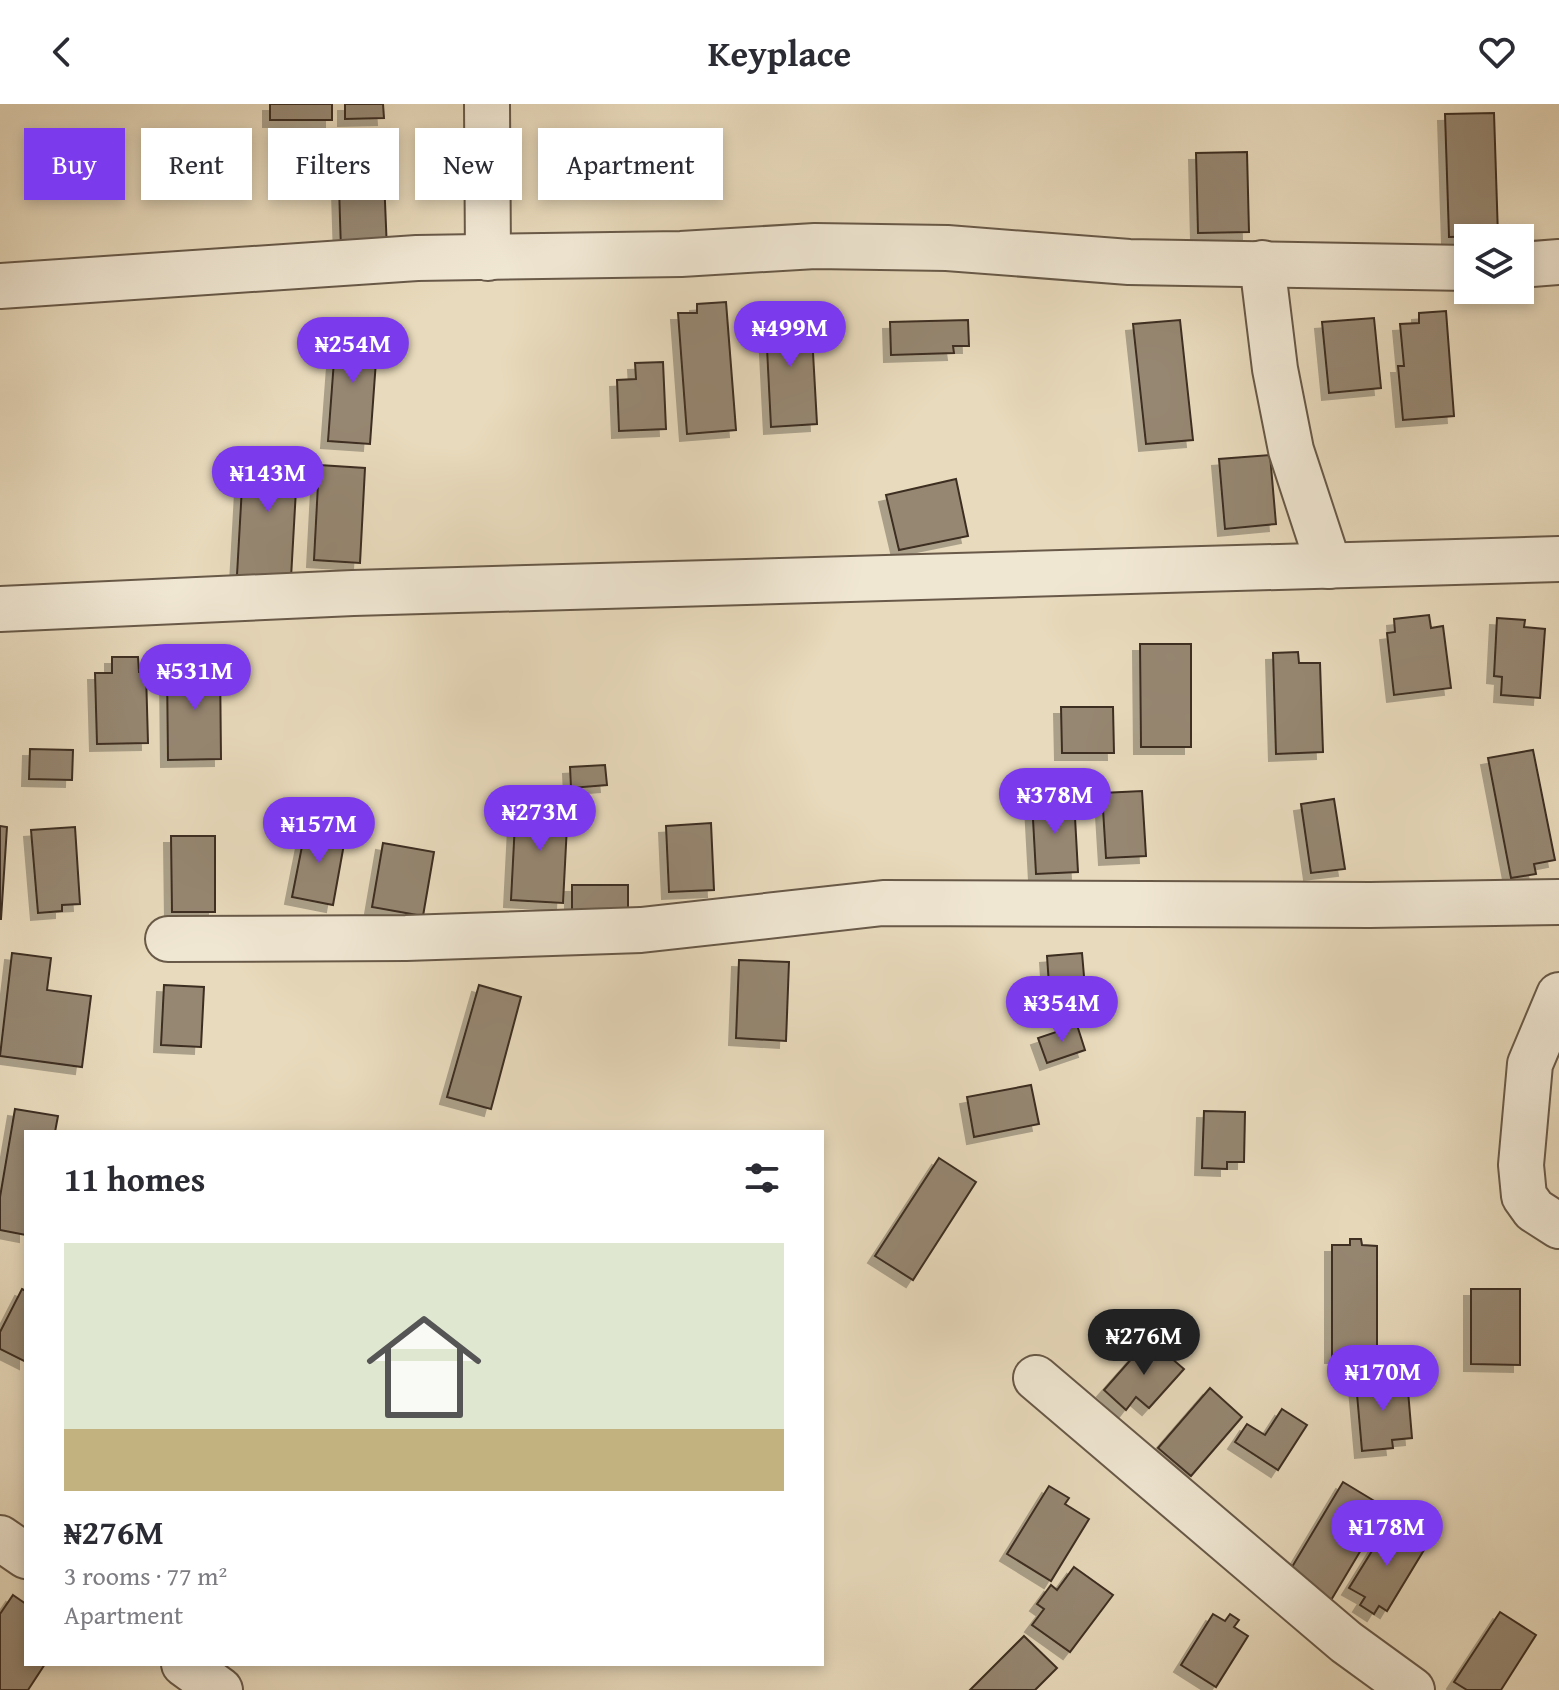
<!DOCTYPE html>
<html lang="en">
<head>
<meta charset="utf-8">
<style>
  :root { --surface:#fff; --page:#f2f2f3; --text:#2b2b33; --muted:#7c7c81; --line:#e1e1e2; --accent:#7c3aed }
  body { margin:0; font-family:"Gentium Book Plus",serif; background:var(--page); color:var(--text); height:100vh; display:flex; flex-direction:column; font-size:30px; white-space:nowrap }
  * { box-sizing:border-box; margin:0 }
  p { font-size:26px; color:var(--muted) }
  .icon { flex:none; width:44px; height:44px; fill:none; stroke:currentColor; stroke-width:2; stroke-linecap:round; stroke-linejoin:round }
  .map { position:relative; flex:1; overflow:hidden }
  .details { position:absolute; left:24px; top:1026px; width:800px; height:536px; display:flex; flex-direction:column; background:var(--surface); border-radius:0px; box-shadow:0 4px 12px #0003 }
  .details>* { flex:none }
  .top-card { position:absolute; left:24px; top:24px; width:800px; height:72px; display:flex; gap:16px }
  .buttons { position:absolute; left:1454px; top:120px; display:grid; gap:16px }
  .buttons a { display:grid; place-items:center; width:80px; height:80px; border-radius:0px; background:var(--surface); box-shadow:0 4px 12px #0003; font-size:40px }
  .price { position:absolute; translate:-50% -68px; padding:0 18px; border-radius:28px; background:var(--accent); color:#fff; font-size:26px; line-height:52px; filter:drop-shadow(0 2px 4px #0008) }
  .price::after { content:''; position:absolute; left:50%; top:48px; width:24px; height:18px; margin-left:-12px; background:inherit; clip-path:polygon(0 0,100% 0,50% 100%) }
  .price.on { background:#222; color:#fff }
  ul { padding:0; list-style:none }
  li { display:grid; align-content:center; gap:16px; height:424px; padding:0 40px }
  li+li { border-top:2px solid var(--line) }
  li span { display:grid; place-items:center; height:248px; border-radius:0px; color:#555 }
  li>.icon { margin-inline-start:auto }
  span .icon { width:144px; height:144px; fill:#fffc; stroke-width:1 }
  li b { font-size:34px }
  h2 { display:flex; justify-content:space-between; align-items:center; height:96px; padding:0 40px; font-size:34px }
  .pill { padding:0 28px; border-radius:0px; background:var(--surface); box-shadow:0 4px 12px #0003; font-size:28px; line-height:72px }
  .pill.on { background:var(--accent); color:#fff }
  header { display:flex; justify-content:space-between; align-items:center; height:104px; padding:0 40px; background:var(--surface); font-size:36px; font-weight:700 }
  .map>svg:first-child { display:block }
</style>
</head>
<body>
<header><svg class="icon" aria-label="back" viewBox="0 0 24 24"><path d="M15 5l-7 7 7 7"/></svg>Keyplace<svg class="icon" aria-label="heart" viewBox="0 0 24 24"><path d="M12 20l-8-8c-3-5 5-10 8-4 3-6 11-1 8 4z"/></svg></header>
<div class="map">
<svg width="1559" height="1586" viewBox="0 0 1559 1586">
  <defs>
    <filter id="shadow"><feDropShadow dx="-7" dy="7" stdDeviation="0" flood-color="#0004"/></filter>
  </defs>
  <rect width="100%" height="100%" fill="#e8dabc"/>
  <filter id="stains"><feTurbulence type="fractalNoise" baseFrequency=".0025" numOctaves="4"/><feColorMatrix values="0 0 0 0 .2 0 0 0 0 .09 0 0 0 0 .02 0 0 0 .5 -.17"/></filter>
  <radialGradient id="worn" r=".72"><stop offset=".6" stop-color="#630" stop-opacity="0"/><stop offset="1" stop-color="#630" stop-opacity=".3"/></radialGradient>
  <g fill="#968772" stroke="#3d2e21" stroke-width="2" filter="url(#shadow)">
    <rect x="270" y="0" width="62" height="16"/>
    <polygon points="345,0 383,0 384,14 345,15"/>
    <polygon points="1494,9 1498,132 1449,133 1445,10"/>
    <polygon points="1247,48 1249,128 1198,129 1196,49"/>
    <polygon points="383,50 387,146 341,147 338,51"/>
    <polygon points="726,198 736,326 687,330 678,209 697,209 697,200"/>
    <polygon points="790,204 790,214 811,213 817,320 771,323 765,205"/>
    <polygon points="1446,207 1454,312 1403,316 1398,262 1404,262 1400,220 1419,219 1419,209"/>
    <polygon points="1374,214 1381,284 1329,289 1322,218"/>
    <polygon points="337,216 358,218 357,228 378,229 370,340 328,337"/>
    <polygon points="968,216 969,242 953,242 954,249 891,251 890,218"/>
    <polygon points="1180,216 1193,336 1146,340 1133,220"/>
    <polygon points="663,258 666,325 619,327 617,276 636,275 635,259"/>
    <polygon points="244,347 298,350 291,474 237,471"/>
    <polygon points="1270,351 1276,420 1225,425 1219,355"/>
    <polygon points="319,361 365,364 360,459 314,456"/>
    <polygon points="956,375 968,432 899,446 886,391"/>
    <polygon points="1429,511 1431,524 1443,522 1451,584 1394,591 1387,529 1395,528 1394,515"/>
    <polygon points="1497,514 1525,516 1524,523 1545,525 1540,594 1501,591 1502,573 1494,572"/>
    <polygon points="1140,540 1191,540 1191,643 1141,643"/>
    <polygon points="1298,548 1299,559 1320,559 1323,648 1276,650 1273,549"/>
    <polygon points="112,553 138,553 139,568 146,568 148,639 97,640 95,569 112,569"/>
    <polygon points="185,557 220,557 221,655 168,656 167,566 185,566"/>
    <polygon points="1061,603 1113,603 1114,649 1062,649"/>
    <polygon points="30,645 73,646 72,676 29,675"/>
    <polygon points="1533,646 1555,756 1534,760 1536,770 1511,774 1488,654"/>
    <polygon points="605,661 607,681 571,684 570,663"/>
    <polygon points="1142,687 1146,752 1106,754 1102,689"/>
    <polygon points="1074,695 1078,768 1036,770 1032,697"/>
    <polygon points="1334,695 1345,765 1311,769 1301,700"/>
    <polygon points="516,699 568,702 563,799 511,796"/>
    <polygon points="711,719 714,786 669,788 666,722"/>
    <polygon points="0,722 7,723 1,815 0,815"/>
    <polygon points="306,722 346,729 333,801 292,793"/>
    <polygon points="75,723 80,800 62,801 62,807 38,809 31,726"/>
    <polygon points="171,732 215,732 215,808 172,808"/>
    <polygon points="383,739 434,748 423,812 372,803"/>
    <rect x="572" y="781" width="56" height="34"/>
    <polygon points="12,849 51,854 47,886 91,892 82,963 0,952"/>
    <polygon points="1082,849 1087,907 1051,910 1047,852"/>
    <polygon points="739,856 789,858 786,937 736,934"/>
    <polygon points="164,881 204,883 201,943 161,941"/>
    <polygon points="479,881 521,893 491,1005 447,993"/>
    <polygon points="1077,921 1085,946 1047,959 1038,934"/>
    <polygon points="1031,981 1039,1020 974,1033 967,993"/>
    <polygon points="15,1005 58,1012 55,1028 26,1028 26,1131 0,1126 0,1093"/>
    <polygon points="1204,1007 1245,1008 1244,1058 1227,1058 1227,1065 1202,1064"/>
    <polygon points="939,1054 976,1078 913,1176 875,1152"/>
    <polygon points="1350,1135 1361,1135 1362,1141 1377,1142 1377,1252 1332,1252 1332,1141 1350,1141"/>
    <polygon points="22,1185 26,1187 26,1258 0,1245 0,1228"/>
    <polygon points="1471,1185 1520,1185 1520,1261 1471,1260"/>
    <polygon points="1149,1235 1184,1265 1149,1304 1136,1293 1126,1306 1104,1286"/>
    <polygon points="1407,1275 1412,1334 1392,1336 1393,1344 1362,1347 1356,1279"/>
    <polygon points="1210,1284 1242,1313 1191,1372 1158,1344"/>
    <polygon points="1282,1305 1307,1321 1278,1366 1235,1338 1247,1320 1265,1331"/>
    <polygon points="1343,1378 1386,1404 1324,1508 1286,1473"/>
    <polygon points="1049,1382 1069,1394 1065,1400 1089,1415 1051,1477 1007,1450"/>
    <polygon points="1390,1418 1427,1441 1387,1507 1379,1502 1374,1510 1360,1501 1365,1493 1349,1484"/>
    <polygon points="1074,1463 1113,1491 1070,1548 1032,1521 1044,1505 1037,1500 1051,1481 1057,1486"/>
    <polygon points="13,1491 26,1500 26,1560 45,1560 28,1586 0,1586 0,1510"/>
    <polygon points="1500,1508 1536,1531 1501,1586 1467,1586 1454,1578"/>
    <polygon points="1213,1510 1225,1517 1230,1510 1239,1516 1234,1523 1248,1532 1216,1583 1181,1561"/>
    <polygon points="1024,1532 1057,1564 1035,1586 970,1586"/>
  </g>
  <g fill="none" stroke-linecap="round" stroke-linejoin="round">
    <defs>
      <g id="minor">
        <polyline points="487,0 488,154"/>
        <polyline points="1262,159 1275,265 1291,346 1329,462"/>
        <polyline points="1520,161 1559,158"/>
        <polyline points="0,182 417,154 681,150 815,142 947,144 1129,158 1468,164"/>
        <polyline points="0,505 353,489 1559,455"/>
        <polyline points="168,835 406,834 641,826 883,799 1370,801 1559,798"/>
        <polyline points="1559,891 1530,960 1521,1061 1524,1092 1534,1106 1559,1122"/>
        <polyline points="1036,1274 1346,1538 1412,1586"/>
        <polyline points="0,1434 26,1452"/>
        <polyline points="184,1560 220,1586"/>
      </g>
    </defs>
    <use href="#minor" stroke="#685948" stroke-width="48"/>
    <use href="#minor" stroke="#f0e7d3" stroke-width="44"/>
  </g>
  <rect width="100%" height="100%" filter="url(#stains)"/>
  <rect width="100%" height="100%" fill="url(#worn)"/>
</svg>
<div class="buttons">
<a><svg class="icon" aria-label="layers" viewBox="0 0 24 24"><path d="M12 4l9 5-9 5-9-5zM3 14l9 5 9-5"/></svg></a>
</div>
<b class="price" style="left:790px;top:265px">₦499M</b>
<b class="price" style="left:353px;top:281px">₦254M</b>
<b class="price" style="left:268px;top:410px">₦143M</b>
<b class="price" style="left:195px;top:608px">₦531M</b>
<b class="price" style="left:1055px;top:732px">₦378M</b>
<b class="price" style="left:540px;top:749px">₦273M</b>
<b class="price" style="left:319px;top:761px">₦157M</b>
<b class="price" style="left:1062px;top:940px">₦354M</b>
<b class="price on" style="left:1144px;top:1273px">₦276M</b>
<b class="price" style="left:1383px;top:1309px">₦170M</b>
<b class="price" style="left:1387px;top:1464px">₦178M</b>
<div class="top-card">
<a class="pill on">Buy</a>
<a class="pill">Rent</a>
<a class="pill">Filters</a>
<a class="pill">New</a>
<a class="pill">Apartment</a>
</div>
<section class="details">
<h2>11 homes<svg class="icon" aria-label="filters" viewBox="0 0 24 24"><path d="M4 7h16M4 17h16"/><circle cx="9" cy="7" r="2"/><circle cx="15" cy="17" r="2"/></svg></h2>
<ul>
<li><span style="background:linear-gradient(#dfe7d0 75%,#c2b280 0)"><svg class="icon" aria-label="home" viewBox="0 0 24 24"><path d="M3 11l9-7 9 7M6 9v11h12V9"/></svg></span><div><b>₦276M</b><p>3 rooms · 77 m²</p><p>Apartment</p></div></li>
</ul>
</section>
</div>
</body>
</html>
